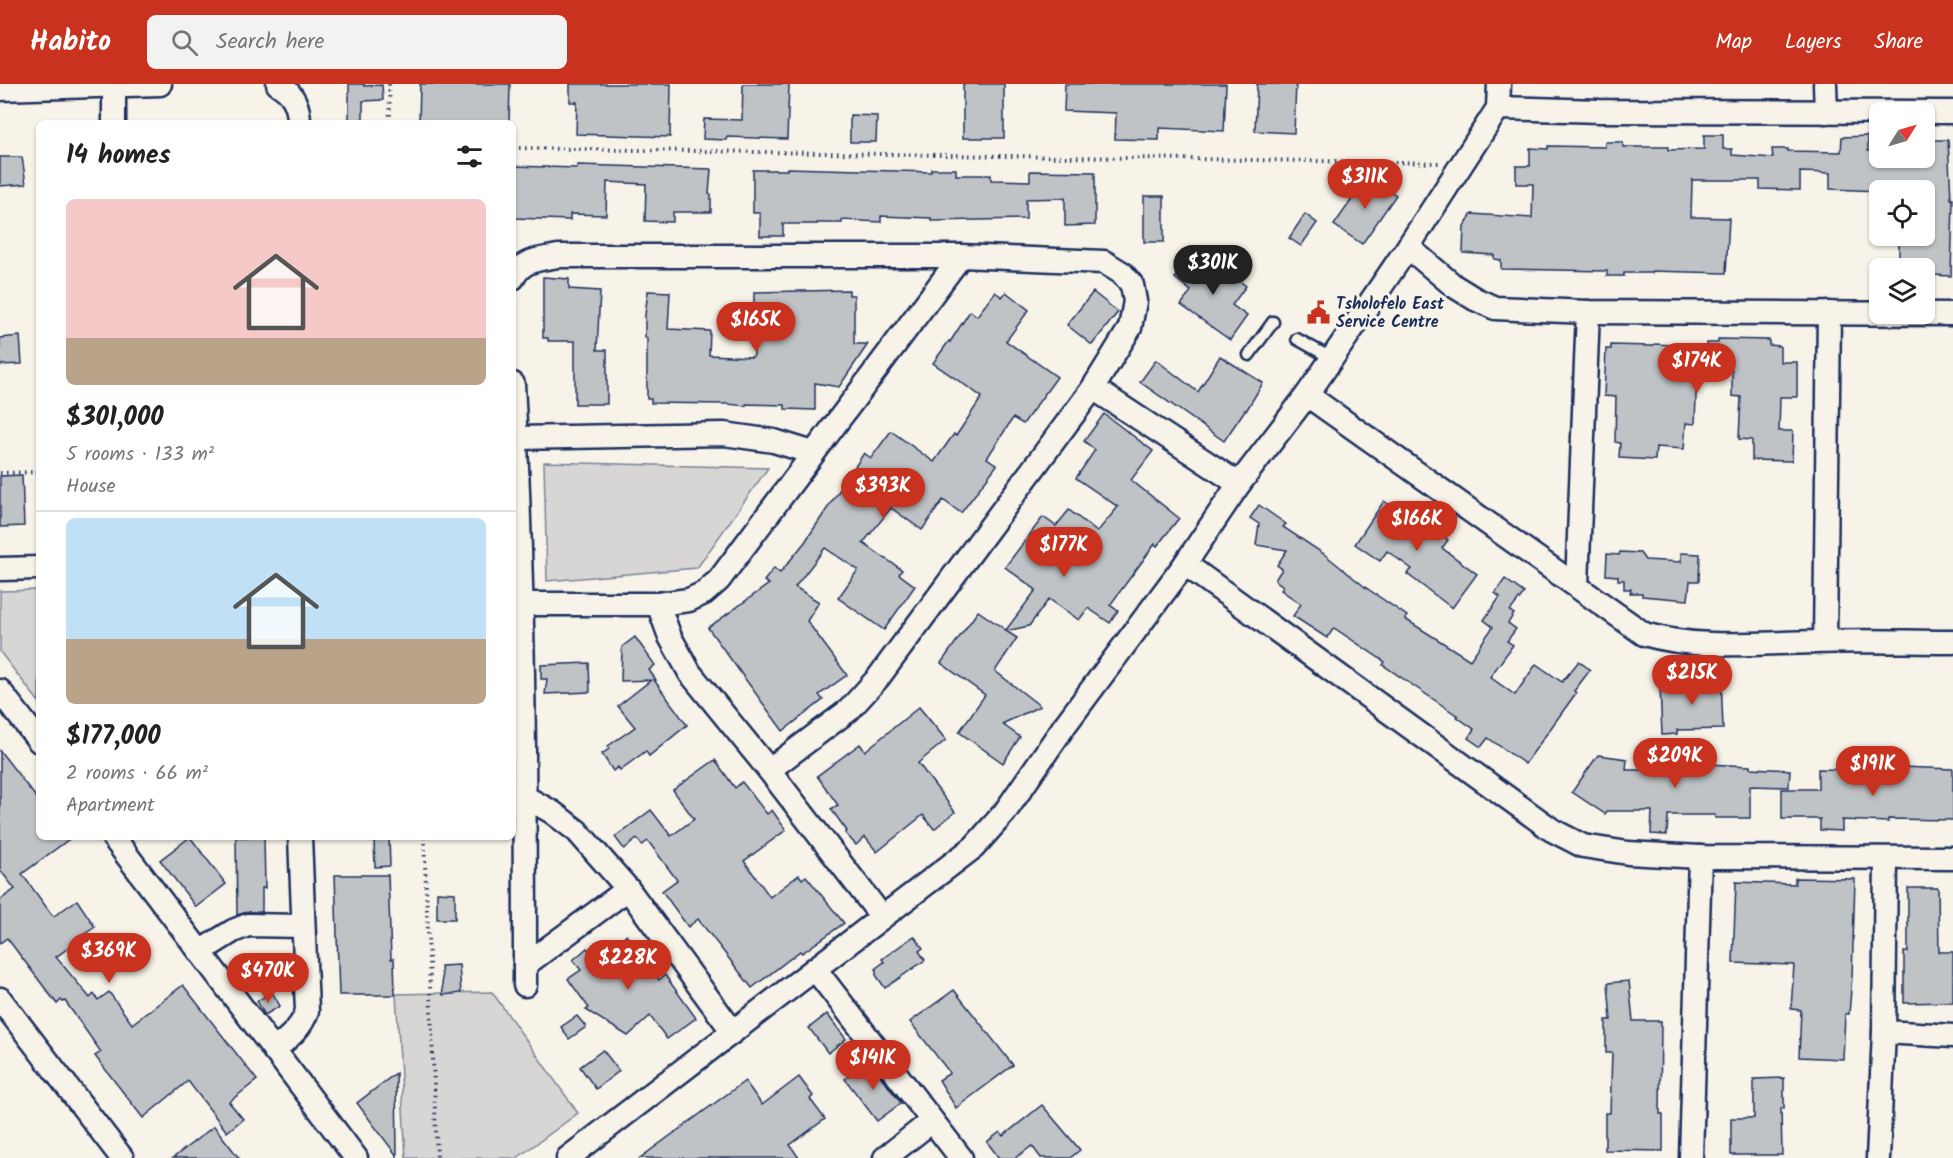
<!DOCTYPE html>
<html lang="en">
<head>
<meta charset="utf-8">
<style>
  :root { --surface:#fff; --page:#f2f2f2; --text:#222; --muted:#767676; --line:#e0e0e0; --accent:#c8321e }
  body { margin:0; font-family:Kalam,sans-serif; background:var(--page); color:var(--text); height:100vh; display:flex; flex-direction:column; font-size:22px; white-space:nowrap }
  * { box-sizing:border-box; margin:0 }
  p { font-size:20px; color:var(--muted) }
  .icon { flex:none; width:33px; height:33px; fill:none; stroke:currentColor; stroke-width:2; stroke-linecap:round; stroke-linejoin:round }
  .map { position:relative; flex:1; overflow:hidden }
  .side { position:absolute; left:36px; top:36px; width:480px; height:720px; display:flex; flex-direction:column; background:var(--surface); border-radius:9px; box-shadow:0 2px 4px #0004 }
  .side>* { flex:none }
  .needle { width:39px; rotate:53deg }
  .controls { position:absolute; left:1869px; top:18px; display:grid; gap:12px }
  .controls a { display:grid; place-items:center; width:66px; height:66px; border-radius:9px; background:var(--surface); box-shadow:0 2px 4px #0004; font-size:30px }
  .price { position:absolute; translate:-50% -51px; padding:0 14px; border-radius:21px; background:var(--accent); color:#fff; font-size:20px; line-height:39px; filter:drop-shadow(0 2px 3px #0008) }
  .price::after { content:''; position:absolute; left:50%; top:36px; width:18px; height:14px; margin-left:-9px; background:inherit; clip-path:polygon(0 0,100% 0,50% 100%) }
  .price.on { background:#222; color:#fff }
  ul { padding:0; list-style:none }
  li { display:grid; align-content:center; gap:12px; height:318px; padding:0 30px }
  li+li { border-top:2px solid var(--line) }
  li span { display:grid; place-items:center; height:186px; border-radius:9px; color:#555 }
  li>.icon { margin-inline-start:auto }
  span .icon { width:108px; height:108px; fill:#fffc; stroke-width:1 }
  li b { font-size:26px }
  h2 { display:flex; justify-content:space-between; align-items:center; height:72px; padding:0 30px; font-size:26px }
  header { display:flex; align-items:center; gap:36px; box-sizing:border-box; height:84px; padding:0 30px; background:var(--accent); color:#fff }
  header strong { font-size:28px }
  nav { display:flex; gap:33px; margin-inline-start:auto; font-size:21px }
  .search { width:420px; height:54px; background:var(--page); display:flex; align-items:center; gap:15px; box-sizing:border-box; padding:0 21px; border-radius:9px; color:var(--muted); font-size:22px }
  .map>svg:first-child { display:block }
</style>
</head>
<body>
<header>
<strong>Habito</strong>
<div class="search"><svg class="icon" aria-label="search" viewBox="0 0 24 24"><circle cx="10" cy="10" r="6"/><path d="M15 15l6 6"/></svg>Search here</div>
<nav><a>Map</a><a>Layers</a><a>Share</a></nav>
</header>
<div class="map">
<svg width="1953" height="1074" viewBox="0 0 1953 1074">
  <rect width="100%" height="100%" fill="#f7f3e8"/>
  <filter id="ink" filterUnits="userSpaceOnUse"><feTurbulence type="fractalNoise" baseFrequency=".0167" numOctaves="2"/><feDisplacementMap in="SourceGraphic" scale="12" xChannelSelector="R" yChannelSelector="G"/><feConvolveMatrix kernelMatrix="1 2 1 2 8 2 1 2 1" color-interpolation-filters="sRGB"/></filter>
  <g filter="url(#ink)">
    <g fill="#d7d6d4" stroke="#798299" stroke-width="1.5">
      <polygon points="544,378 768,384 697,484 547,497"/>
      <polygon points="39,506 39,618 0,568 0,507"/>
      <polygon points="492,908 578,1029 517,1074 406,1074 396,910"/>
    </g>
    <g fill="#c0c3c5" stroke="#1b2f5e" stroke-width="1.5">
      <polygon points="349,0 364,0 364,2 382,1 383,16 363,17 363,39 349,39"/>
      <polygon points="420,0 510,0 509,39 419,39"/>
      <polygon points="570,0 671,0 670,53 576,50 577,18 570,18"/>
      <polygon points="743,0 789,0 787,55 727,53 726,56 703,55 704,35 742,36"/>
      <rect x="963" y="0" width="41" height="54"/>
      <polygon points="1065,0 1226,0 1224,47 1159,44 1159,56 1115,55 1116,29 1064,27"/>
      <polygon points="1257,0 1296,0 1294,49 1255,47"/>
      <polygon points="850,31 877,32 876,58 850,58"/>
      <polygon points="1704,51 1723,51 1723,65 1732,65 1732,71 1773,74 1772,65 1788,65 1788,67 1841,68 1842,53 1868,52 1868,67 1880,67 1880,74 1933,74 1933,56 1948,56 1951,115 1953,115 1951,192 1932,191 1932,188 1924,188 1924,184 1903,184 1903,177 1899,177 1899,152 1924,152 1924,105 1883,104 1880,107 1830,105 1830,89 1800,88 1800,106 1760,105 1760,96 1692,96 1691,133 1729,134 1726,189 1652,187 1652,189 1624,189 1624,192 1607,192 1607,187 1501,185 1501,176 1494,175 1494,171 1463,169 1464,142 1472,130 1532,134 1533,100 1516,100 1516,82 1530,82 1530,64 1548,65 1548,62 1605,63 1605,58 1623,58 1623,63 1668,63 1668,66 1704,65"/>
      <polygon points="0,73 22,73 26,100 0,102"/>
      <polygon points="578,81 711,85 709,110 711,110 711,128 673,128 673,138 645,137 646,100 607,98 606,131 570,130 570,136 513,134 513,82 577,84"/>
      <polygon points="787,84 931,88 931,85 956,85 956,91 991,91 991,96 1030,97 1030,87 1095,88 1095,141 1065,142 1065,114 1026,115 1026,135 931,137 931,134 881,132 881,138 842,136 842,139 817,139 817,140 783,140 783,152 760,152 760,129 753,129 753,86 787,86"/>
      <polygon points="1368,92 1396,111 1362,160 1334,141"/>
      <rect x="1144" y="112" width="20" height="46"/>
      <polygon points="1305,130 1317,139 1301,162 1289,154"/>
      <polygon points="1192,171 1208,183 1213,177 1246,202 1232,221 1247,232 1230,256 1181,221 1191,207 1175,194"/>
      <polygon points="543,193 569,195 569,205 600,207 597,266 607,266 607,320 575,320 575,257 548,257 548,254 543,254"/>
      <polygon points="849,206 849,211 854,211 854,260 868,260 839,303 815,299 815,326 785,325 785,321 746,320 746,322 728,320 651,319 651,315 647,315 647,254 645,254 645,231 648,207 670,208 668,245 710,247 709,271 752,273 754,271 754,208"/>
      <polygon points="995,208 1002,213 1006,208 1029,226 1006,257 1057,293 1023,340 1013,334 987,374 997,381 961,429 943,416 922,446 891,424 863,459 902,486 899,490 915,502 884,546 838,514 858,486 825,464 795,503 819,518 807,537 847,591 819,611 823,616 783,647 708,544 769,500 764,497 774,484 780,489 805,458 864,369 871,374 891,347 934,378 954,350 956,352 982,313 933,279 949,257 950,258 970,227 977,232"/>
      <polygon points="1093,208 1118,228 1092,261 1067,241"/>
      <polygon points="20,252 22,280 0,281 0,254"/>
      <polygon points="1718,255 1769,256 1769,261 1780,262 1780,278 1797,278 1797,313 1780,313 1779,347 1793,347 1792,377 1752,376 1752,356 1739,355 1741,313 1732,312 1732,287 1697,286 1695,340 1686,339 1684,365 1656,363 1655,376 1619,374 1620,359 1615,358 1616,313 1604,312 1606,265 1611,265 1611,261 1652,262 1655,260 1707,263 1707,259 1718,259"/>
      <polygon points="1220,272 1263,299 1246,327 1245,326 1224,357 1140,298 1156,276 1198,308"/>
      <polygon points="1104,330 1153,367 1131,396 1179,434 1157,462 1155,460 1110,521 1118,527 1110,539 1088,524 1079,536 1049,515 1029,542 1006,547 1017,554 995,587 1040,622 1002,640 1020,653 1003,679 959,648 985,611 941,579 978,527 1006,546 1036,506 1005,483 1043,433 1056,442 1069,426 1097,448 1118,423 1076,394 1095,366 1084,357"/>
      <polygon points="22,391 24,442 0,443 0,392"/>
      <polygon points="1384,417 1393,423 1397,418 1448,456 1442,464 1477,490 1452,524 1407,490 1412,485 1387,467 1380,477 1355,460"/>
      <polygon points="1259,421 1286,440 1283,443 1324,470 1365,503 1407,532 1405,535 1470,576 1493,543 1484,536 1500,513 1495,509 1505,495 1524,509 1510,527 1514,530 1508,539 1516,545 1507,557 1513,561 1490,593 1515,611 1536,580 1562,598 1579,577 1590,586 1574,607 1576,609 1525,680 1488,654 1481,663 1468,654 1474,645 1457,633 1458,632 1383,581 1385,578 1334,544 1327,554 1293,532 1301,520 1281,506 1283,502 1275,496 1282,485 1277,481 1287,466 1256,461 1259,440 1250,434"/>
      <polygon points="1620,468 1640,469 1645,476 1681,478 1681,469 1700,470 1699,497 1690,497 1688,516 1642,512 1642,509 1630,509 1631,505 1624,505 1624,496 1618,496 1618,492 1606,491 1607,470 1619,471"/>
      <polygon points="635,553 655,581 649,586 656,596 654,596 687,641 649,672 646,667 620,686 618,683 613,687 602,670 609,665 608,662 635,643 618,622 651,596 621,597 622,563"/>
      <polygon points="589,579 590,608 545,610 547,595 541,595 541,581"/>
      <polygon points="1701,591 1721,591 1723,645 1677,646 1677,650 1662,651 1660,602 1702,601"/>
      <polygon points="919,623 946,656 918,679 955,728 934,745 923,731 877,768 865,753 856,761 845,749 847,747 831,725 838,721 817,692 860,660 865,667"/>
      <polygon points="0,667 39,717 39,753 72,753 22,790 52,831 54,832 77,816 95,843 74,857 75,859 56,873 90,914 94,910 98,916 109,908 132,940 183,901 257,996 229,1018 243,1035 227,1048 188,997 143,1034 95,972 101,968 65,917 63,918 61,916 57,920 7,854 0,859 0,816 15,805 0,786"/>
      <polygon points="1598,671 1627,675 1626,686 1670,686 1669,681 1706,680 1750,682 1750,684 1790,686 1789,703 1750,702 1750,734 1715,734 1715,731 1668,731 1667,751 1651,750 1652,727 1607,727 1605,730 1572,708"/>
      <polygon points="715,676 735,704 742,698 767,730 772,726 786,746 744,777 770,813 799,791 802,795 806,792 844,839 802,869 800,867 752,904 698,835 688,843 662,807 677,796 648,757 642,761 637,755 624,765 615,753 651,726 671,752 694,735 673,706"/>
      <polygon points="1899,683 1953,685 1953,736 1888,735 1888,738 1842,736 1842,747 1820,746 1820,735 1782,735 1782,705 1818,705 1818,685 1899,687"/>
      <polygon points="190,753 226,800 196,823 160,776"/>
      <polygon points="236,753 264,753 265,804 262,804 262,828 248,828 237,831"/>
      <polygon points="389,754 390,782 375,783 374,755"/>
      <polygon points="335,791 388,791 391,875 394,875 395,911 339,911"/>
      <polygon points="1795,794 1855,795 1852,893 1849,930 1845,930 1843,975 1799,973 1801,926 1791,925 1794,881 1733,879 1736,798 1795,800"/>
      <polygon points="1908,804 1938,804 1939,868 1953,868 1953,918 1904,919 1904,868 1908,868"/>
      <polygon points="437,808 455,809 455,835 437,835"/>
      <polygon points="626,851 659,896 665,891 696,934 667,955 650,932 628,952 586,926 589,924 568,895 581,886 573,876 587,864 595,873"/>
      <polygon points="914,852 923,864 919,867 925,876 885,904 876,891 876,884 884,878 882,875"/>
      <polygon points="459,881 461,909 443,911 441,882"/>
      <polygon points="1629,897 1633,937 1661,937 1660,1030 1663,1030 1663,1067 1605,1066 1605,1029 1610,1029 1612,969 1606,969 1606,936 1611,936 1608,899"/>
      <polygon points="954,906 1013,981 956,1024 939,996 950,989 910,938"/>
      <polygon points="272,908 280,922 265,931 257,917"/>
      <polygon points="827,930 846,955 828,969 809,944"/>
      <polygon points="577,932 586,943 569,955 561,943"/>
      <polygon points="603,966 619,987 596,1005 580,983"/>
      <polygon points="869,977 901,1019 877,1037 845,995"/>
      <polygon points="396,989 397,1072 357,1019"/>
      <polygon points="799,993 813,1012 810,1015 825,1035 790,1061 799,1074 640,1074 745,997 762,1021"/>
      <polygon points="1784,994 1784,1024 1781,1024 1782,1071 1731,1071 1731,1034 1754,1034 1754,995"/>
      <polygon points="1042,1021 1080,1066 1070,1074 1041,1074 1032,1062 1015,1074 999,1074 987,1058 1000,1048 1003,1052"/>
      <polygon points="214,1042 239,1074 173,1074"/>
    </g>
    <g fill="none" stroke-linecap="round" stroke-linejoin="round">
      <defs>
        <g id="lane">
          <polyline points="1297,255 1333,275"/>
          <polyline points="1249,271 1273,238"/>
        </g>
        <g id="street">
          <path d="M 278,0 C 293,9 299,21 299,39"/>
          <polyline points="1825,0 1826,28"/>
          <polyline points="114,1 114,39"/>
          <polyline points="0,5 160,0"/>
          <polyline points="1498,24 1600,27 1953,28"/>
          <polyline points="1408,163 1454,202 1475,215 1495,224 1588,228 1953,230"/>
          <path d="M 513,194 C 523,175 538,176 558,172 L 961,172 L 1104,178 L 1122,189 L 1132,201 L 1135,217 L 1130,244 L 1093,304 L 878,594 L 849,626 L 769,686"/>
          <path d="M 513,300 C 524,499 525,700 525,901"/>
          <polyline points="1093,304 1239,400"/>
          <path d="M 1307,311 L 1644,550 C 1699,566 1757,559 1814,558 C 1860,556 1907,558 1953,558"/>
          <polyline points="516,354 724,350 774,357 813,369"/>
          <polyline points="1185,480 1552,746 1583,762 1628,769 1700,773 1953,774"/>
          <polyline points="0,485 39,484"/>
          <polyline points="1577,501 1588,228"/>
          <polyline points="520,520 658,520 689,516 704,509 719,496 961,172"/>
          <polyline points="658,520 670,553 690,589 769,686 882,833"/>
          <polyline points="1825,557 1829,229"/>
          <polyline points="0,607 39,657"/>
          <polyline points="525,713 552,728 577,747 628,805 733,948"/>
          <polyline points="113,753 356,1074"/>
          <polyline points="201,867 233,847 248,841 303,842"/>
          <polyline points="525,881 628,805"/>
          <polyline points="815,885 961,1074"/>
          <polyline points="0,915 122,1074"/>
          <polyline points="1884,948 1953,952"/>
          <path d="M 274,966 C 288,954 301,945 307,927 L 300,753"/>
          <polyline points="568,1074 974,763 1005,728 1065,641 1185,480 1239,400 1307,311 1408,163 1498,24 1499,0"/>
          <polyline points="885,1074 932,1037"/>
          <polyline points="1691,1074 1700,773"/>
          <polyline points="1878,1074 1884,948 1886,775"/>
        </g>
      </defs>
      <use href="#lane" stroke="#1b2f5e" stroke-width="15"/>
      <use href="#street" stroke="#1b2f5e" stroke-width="27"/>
      <g stroke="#1b2f5e" stroke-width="4" stroke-dasharray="1.5 4.5" stroke-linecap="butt">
        <polyline points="389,0 390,39"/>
        <polyline points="513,64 1439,79"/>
        <polyline points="0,389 39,388"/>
        <polyline points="424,753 437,1074"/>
      </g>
      <use href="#lane" stroke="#f7f3e8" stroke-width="10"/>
      <use href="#street" stroke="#f7f3e8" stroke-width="22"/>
    </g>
  </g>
  <defs>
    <symbol id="civic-bare" viewBox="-9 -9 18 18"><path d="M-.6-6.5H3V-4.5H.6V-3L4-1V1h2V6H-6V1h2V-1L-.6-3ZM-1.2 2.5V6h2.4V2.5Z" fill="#c8321e" stroke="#f7f3e8" stroke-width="2.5" paint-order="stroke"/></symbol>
  </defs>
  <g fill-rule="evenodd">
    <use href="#civic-bare" x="1302" y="212" width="33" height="33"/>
  </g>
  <g text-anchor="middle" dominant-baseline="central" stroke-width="6" stroke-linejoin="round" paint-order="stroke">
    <g font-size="16" font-weight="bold" fill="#1b2f5e" stroke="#f7f3e8" text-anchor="start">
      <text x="1336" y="220">Tsholofelo East<tspan x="1336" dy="18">Service Centre</tspan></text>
    </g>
  </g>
</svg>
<div class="controls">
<a><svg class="needle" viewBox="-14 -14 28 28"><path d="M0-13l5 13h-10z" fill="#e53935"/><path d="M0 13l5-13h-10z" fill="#767676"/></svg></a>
<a><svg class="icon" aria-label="locate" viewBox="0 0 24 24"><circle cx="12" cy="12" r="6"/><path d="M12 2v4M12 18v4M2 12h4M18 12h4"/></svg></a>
<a><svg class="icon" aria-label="layers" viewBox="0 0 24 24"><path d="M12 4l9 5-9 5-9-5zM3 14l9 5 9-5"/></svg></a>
</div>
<b class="price" style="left:1365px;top:126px">$311K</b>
<b class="price on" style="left:1213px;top:212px">$301K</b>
<b class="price" style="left:756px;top:269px">$165K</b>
<b class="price" style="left:1697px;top:310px">$174K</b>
<b class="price" style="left:883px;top:435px">$393K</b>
<b class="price" style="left:1417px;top:468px">$166K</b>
<b class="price" style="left:1064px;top:494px">$177K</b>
<b class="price" style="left:1692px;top:622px">$215K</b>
<b class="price" style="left:1675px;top:705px">$209K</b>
<b class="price" style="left:1873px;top:713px">$191K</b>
<b class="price" style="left:109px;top:900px">$369K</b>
<b class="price" style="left:628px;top:907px">$228K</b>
<b class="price" style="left:268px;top:920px">$470K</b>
<b class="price" style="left:873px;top:1007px">$141K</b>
<section class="side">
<h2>14 homes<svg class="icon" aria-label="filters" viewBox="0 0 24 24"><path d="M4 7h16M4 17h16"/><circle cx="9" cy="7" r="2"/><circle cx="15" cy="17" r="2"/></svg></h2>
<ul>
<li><span style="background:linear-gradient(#f6c9c9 75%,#b9a48a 0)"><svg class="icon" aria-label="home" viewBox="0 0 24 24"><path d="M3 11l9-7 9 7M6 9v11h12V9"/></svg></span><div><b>$301,000</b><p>5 rooms · 133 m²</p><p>House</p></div></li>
<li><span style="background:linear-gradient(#bfe0f5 65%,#b9a48a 0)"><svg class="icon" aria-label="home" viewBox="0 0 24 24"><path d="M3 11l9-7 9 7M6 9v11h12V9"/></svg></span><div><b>$177,000</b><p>2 rooms · 66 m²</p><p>Apartment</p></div></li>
</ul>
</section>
</div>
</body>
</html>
